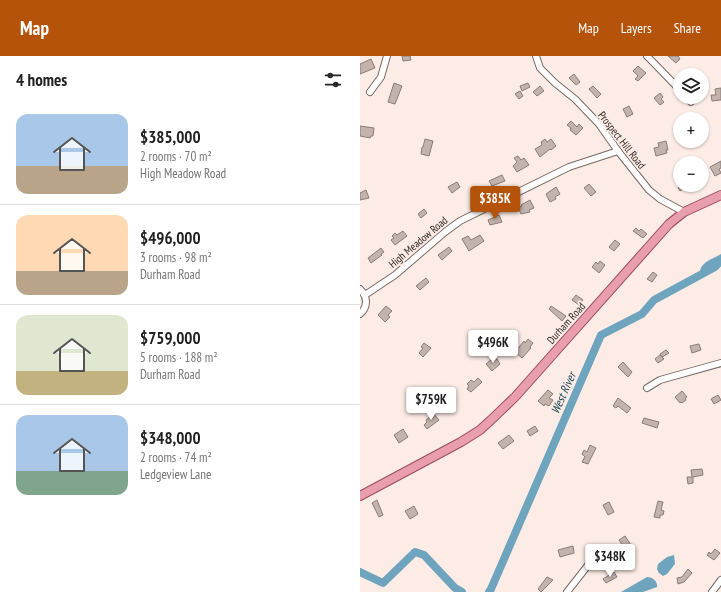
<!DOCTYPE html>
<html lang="en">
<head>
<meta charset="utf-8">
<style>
  :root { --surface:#fff; --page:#f6f6f6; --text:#222; --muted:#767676; --line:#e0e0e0; --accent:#b45309 }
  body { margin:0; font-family:"PT Sans Narrow",sans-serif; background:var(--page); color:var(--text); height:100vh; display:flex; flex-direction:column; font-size:15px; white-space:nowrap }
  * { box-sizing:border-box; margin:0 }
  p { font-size:13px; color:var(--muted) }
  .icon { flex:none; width:22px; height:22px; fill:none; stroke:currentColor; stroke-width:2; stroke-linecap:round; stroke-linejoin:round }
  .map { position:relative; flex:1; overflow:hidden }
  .sheet { display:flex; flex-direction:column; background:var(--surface); width:360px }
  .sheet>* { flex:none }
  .buttons { position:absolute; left:313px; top:12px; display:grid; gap:8px }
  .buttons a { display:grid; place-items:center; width:36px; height:36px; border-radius:50%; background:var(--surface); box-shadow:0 1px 3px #0004; font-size:20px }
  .price { position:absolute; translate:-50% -34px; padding:0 9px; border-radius:4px; background:#fff; color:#222; font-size:13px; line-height:26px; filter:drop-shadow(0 1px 2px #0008) }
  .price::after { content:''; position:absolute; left:50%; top:24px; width:12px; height:9px; margin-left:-6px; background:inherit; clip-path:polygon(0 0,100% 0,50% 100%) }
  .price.active { background:var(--accent); color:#fff }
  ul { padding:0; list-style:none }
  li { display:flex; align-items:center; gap:12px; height:100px; padding:0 16px }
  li+li { border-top:1px solid var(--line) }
  li span { display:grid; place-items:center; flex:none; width:112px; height:80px; border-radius:12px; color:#555 }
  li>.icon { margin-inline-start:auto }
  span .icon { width:48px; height:48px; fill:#fffc; stroke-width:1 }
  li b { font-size:17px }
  h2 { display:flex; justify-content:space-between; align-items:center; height:48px; padding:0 16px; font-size:17px }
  header { display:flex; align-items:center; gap:24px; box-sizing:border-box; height:56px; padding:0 20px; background:var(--accent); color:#fff }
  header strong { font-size:19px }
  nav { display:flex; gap:22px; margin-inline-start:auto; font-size:14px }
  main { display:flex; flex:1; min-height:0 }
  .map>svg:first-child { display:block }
</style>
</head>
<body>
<header>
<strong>Map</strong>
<nav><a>Map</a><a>Layers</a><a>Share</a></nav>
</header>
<main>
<section class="sheet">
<h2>4 homes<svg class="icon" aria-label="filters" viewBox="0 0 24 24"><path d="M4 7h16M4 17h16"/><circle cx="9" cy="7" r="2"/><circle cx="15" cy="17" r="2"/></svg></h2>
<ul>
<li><span style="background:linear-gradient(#a9c7e8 65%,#b9a48a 0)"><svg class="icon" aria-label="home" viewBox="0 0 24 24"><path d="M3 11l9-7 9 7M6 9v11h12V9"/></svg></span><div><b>$385,000</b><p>2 rooms · 70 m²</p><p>High Meadow Road</p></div></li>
<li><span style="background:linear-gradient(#ffd9b3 70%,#b9a48a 0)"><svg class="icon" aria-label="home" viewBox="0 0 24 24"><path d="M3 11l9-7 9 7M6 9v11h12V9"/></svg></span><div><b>$496,000</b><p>3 rooms · 98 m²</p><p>Durham Road</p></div></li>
<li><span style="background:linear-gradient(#dfe7d0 70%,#c2b280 0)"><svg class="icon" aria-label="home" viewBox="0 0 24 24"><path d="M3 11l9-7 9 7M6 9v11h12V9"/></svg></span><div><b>$759,000</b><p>5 rooms · 188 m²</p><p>Durham Road</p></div></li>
<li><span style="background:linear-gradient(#a9c7e8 70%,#7fa58c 0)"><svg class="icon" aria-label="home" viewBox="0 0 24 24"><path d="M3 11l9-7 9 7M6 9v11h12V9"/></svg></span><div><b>$348,000</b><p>2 rooms · 74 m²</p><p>Ledgeview Lane</p></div></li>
</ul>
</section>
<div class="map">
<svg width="361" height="536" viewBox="0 0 361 536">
  <rect width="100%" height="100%" fill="#fcece5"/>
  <g fill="#6fa4be">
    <path d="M 361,198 L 361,208 L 348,218 L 342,219 L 340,217 C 340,206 353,203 361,198 Z"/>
    <polygon points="314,499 315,508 307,518 303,520 299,517 297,513 298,508 307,501"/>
    <path d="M 287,521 C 292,521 298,525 297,531 L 283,536 L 261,536 Z"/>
  </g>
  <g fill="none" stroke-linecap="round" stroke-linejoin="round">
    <g stroke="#6fa4be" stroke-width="8">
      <polyline points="0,516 23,527 55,496 64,499 95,532 102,536"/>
      <polyline points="129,536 131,533 241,279 282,258 294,244 355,211 361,204"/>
    </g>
  </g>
  <g fill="#c2b3ac" stroke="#8a7c75">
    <polygon points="42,0 50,0 51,4 43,5"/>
    <polygon points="308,0 318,0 320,3 316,7"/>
    <polygon points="11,3 15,12 0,18 0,8"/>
    <polygon points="278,10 286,17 278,25 275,23 278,20 273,15"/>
    <polygon points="214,18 220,26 216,29 209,22"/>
    <polygon points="34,27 42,30 35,48 28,46"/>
    <polygon points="168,27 170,31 162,35 160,30"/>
    <polygon points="180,30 184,35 177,40 173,36"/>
    <polygon points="233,30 241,38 237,42 229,33"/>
    <polygon points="361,32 361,44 352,45 351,39 356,39 355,33"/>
    <polygon points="160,35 163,40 159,43 155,38"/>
    <polygon points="300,37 303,41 301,43 304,46 300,49 294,42"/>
    <polygon points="269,50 273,58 267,61 263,53"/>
    <polygon points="211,65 217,71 219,68 223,72 216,79 210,74 211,72 207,69"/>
    <polygon points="0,70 14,72 13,80 11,80 10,82 0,80"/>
    <polygon points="65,83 73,85 69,100 61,98 62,91 63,91"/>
    <polygon points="185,83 187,86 191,83 196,90 191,94 190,93 180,101 175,93 182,89 181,86"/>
    <polygon points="306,85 308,94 306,94 307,97 296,100 294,92 299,91 298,87"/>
    <polygon points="158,100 161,104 164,102 169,109 157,116 153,110 157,106 154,102"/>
    <polygon points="361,105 361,112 359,113 361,117 355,120 350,111"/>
    <polygon points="142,119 145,125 132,130 129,125"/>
    <polygon points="97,126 100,131 92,137 88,131"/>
    <polygon points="229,128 236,136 231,140 224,132"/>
    <polygon points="323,129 330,129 320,135 318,132"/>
    <polygon points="196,131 200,138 195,141 196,143 190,146 186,138"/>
    <polygon points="6,134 9,142 0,144 0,137"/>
    <polygon points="170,144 174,152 169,154 170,156 161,158 158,152 162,150 161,149"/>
    <polygon points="64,153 67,157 61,162 58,158"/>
    <polygon points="139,159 142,166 130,169 128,164"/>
    <polygon points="276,172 279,175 281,173 287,178 283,182 273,175"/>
    <polygon points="43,175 47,180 35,189 31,184 34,182 32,180 35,177 37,179"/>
    <polygon points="120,179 124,185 109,195 102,183 108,180 111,184"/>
    <polygon points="255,184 260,188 254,195 249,191"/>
    <polygon points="89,191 92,195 82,204 78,199"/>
    <polygon points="21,192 24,196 21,198 22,199 11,207 8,202"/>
    <polygon points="240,205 245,209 239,217 232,211 236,206 238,208"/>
    <polygon points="293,216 297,219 292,226 287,223"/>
    <polygon points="66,222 69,226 60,234 56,230"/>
    <polygon points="216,239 223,244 219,249 212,244"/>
    <polygon points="26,250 32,255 28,259 30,261 25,266 18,259"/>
    <polygon points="191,250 206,260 202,265 189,253"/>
    <polygon points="168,283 173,287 170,291 171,292 162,302 155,296 164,285 165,287"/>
    <polygon points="64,287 71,292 63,301 59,297 63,292 61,291"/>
    <polygon points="339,288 341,294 332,297 330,290"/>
    <polygon points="306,294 309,297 302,301 300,298"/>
    <polygon points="300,299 304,303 298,307 295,303"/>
    <polygon points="132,303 134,305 137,303 140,308 132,315 126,308"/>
    <polygon points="263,306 272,316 268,321 258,311"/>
    <polygon points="118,322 122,326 111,336 107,333 109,330 107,328 111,324 114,326"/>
    <polygon points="188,334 193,338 189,342 193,344 189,350 185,348 184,350 178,345"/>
    <polygon points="322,335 327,341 325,342 326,344 322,347 321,346 320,347 315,341"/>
    <polygon points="90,339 96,344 89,354 83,349"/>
    <polygon points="358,339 361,344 354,348 351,343"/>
    <polygon points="258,342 271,352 267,357 258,350 256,352 253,350"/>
    <polygon points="74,358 79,364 67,373 64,369 67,366 66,364"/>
    <polygon points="284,362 299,366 297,372 282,367"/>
    <polygon points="175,370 178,375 170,380 167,375"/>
    <polygon points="43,373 48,381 39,387 34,379"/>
    <polygon points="149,379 154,385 143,393 138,387"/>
    <polygon points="230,389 236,392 228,408 222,406 225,401 222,398 224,394 227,396"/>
    <polygon points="342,413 343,419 333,421 333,427 328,428 327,421 332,421 331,414"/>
    <polygon points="17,444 23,459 19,461 12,447"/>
    <polygon points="298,445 303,446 301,454 304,455 303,459 300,459 300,462 294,461"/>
    <polygon points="249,446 254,456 248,459 243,449"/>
    <polygon points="54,450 58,458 50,463 45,455"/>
    <polygon points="265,480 271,489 265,493 259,484"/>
    <polygon points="213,490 214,497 200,501 198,494"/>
    <polygon points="355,493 360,497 354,504 347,499 349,496 351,498"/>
    <polygon points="328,513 332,517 324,526 318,528 317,522 322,521"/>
    <polygon points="254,516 257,521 246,527 243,523"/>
    <polygon points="187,521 193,524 181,536 178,533"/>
  </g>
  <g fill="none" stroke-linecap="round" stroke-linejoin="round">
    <defs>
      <g id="minor">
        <polyline points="176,0 180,12 195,27 215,43 239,68 258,95 289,134 300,143 324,156"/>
        <polyline points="287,0 320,34"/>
        <polyline points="10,36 21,21 27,0"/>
        <polyline points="327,41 331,46"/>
        <path d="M 0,233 C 8,241 8,251 0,258"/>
        <polyline points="5,239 35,219 85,176 100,165 209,111 258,95"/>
        <polyline points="287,332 300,324 361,307"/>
        <polyline points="207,536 229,508 243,500"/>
        <polyline points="352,536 361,524"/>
      </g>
      <polyline id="major" points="0,440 101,386 120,374 131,364 155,341 309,168 324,156 361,139"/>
    </defs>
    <use href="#minor" stroke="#776963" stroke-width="8"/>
    <use href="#major" stroke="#9d4c5a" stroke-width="10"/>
    <use href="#minor" stroke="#fff" stroke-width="6"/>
    <use href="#major" stroke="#e89eac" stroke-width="8"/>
  </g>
  <g text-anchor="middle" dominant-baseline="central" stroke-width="3.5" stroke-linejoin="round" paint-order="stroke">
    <g font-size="11" fill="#2f2a27" stroke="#fcece5">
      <text transform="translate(262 84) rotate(52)">Prospect Hill Road</text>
      <text transform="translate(58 186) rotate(-40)">High Meadow Road</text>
      <text transform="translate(206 267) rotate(-48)">Durham Road</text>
    </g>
    <g font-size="12" font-style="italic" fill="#164457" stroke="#fcece5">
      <text transform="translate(203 337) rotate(-66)">West River</text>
    </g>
  </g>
</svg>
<div class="buttons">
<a><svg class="icon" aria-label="layers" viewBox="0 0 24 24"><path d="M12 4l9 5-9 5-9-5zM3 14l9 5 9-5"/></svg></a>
<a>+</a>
<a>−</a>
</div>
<b class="price active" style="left:135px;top:164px">$385K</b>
<b class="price" style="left:133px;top:308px">$496K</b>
<b class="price" style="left:71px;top:365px">$759K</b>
<b class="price" style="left:250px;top:522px">$348K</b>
</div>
</main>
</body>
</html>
